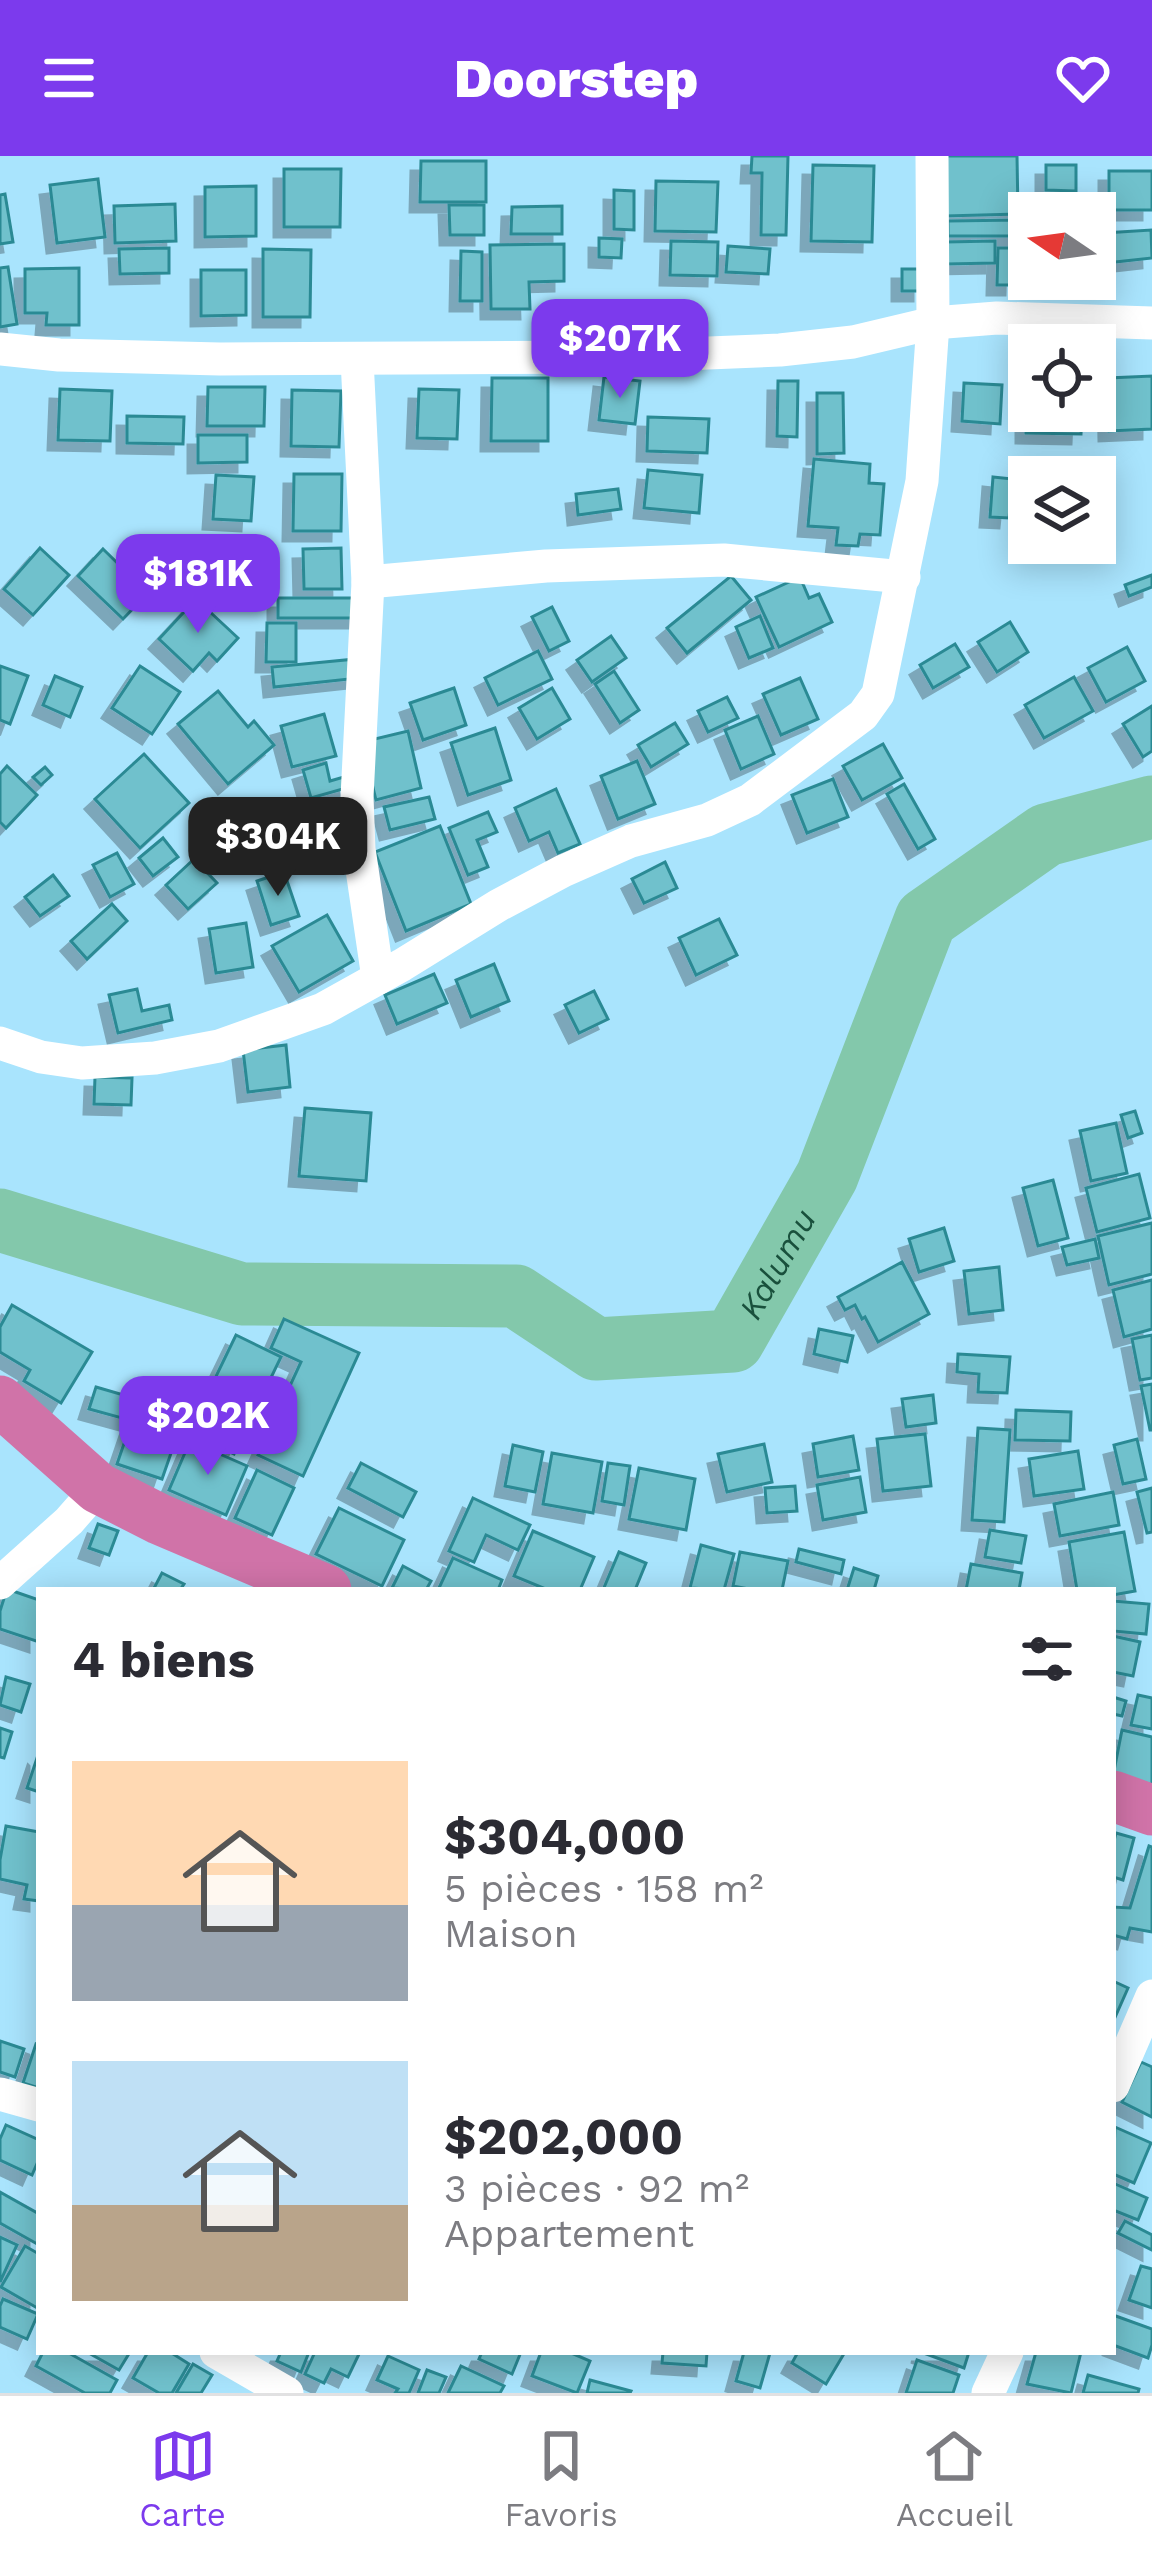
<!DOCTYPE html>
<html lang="fr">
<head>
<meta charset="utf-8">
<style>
  :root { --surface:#fff; --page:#f7f7f7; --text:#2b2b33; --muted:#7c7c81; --line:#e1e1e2; --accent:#7c3aed }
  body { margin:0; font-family:"Work Sans",sans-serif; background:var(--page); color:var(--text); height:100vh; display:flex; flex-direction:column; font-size:45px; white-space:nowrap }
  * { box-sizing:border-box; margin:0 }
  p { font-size:39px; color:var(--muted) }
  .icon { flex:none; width:66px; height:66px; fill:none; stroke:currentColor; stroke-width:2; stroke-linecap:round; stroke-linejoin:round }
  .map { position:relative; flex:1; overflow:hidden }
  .sheet { position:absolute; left:36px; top:1431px; width:1080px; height:768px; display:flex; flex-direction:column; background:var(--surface); border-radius:0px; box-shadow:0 6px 30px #0003 }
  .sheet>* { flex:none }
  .needle { width:78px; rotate:283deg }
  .buttons { position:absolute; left:1008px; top:36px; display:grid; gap:24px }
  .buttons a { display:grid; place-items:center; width:108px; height:108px; border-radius:0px; background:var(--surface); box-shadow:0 6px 30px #0003; font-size:60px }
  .price { position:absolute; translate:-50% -102px; padding:0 27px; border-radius:24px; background:var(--accent); color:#fff; font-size:39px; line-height:78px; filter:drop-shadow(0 3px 6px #0008) }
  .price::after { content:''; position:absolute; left:50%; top:72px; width:36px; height:27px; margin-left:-18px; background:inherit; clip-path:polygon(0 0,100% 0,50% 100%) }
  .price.active { background:#222; color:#fff }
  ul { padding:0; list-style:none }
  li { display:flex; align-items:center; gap:36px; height:300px; padding:0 36px }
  li span { display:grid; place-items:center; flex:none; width:336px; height:240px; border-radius:0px; color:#555 }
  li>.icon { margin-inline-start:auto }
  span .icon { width:144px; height:144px; fill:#fffc; stroke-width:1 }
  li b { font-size:51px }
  h2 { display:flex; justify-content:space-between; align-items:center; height:144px; padding:0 36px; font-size:51px }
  header { display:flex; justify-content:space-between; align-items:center; height:156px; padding:0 36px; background:var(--accent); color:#fff; font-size:54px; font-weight:800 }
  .tabs { display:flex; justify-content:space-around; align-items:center; height:168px; border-top:3px solid var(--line); background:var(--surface); font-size:33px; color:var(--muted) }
  .tabs a { display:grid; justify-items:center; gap:6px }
  .tabs .active { color:var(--accent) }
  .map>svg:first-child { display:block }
</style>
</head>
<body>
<header><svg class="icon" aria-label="menu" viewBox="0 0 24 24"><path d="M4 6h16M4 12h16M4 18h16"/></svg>Doorstep<svg class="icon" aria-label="heart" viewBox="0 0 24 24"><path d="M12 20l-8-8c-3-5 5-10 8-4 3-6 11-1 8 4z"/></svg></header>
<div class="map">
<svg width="1152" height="2237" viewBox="0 0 1152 2237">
  <defs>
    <filter id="shadow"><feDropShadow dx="-10" dy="10" stdDeviation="0" flood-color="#0004"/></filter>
  </defs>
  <rect width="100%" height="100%" fill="#a9e4fd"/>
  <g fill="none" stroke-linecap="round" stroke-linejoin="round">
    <path stroke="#83c8ab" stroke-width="63" id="s1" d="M 0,1064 L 242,1138 L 516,1140 L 596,1193 L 733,1185 L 827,1020 L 926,763 L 1046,679 L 1152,651"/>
  </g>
  <g fill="#70c1cc" stroke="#2c8a94" stroke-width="3" filter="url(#shadow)">
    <polygon points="752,0 788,0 786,79 761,79 762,17 751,17"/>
    <polygon points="943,0 1017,0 1018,58 945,60"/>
    <polygon points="421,5 486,5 486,46 420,46"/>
    <polygon points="813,9 874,10 872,86 811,85"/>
    <polygon points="1046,9 1076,9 1076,35 1046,34"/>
    <polygon points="284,13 341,13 340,71 284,71"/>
    <rect x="1109" y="15" width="43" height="39"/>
    <polygon points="98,23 105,81 57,87 50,29"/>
    <polygon points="656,25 718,26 716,76 655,75"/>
    <polygon points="256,30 256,80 205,81 205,31"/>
    <polygon points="614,34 634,35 634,74 614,73"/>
    <polygon points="5,38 13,86 0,88 0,39"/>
    <polygon points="175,48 176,85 115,87 114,50"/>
    <polygon points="449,49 484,49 484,79 450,79"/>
    <polygon points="562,50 562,78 511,78 512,51"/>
    <polygon points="1019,64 1020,80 948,80 948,65"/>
    <polygon points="1151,74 1152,102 1106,107 1104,77"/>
    <polygon points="599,82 622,83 621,102 599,101"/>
    <polygon points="671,85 718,86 717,120 670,119"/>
    <polygon points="995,85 995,107 946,108 945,86"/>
    <polygon points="564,88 564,125 529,126 530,153 491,153 490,89"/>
    <polygon points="728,90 770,93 768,118 726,116"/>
    <polygon points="169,92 169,117 120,118 119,93"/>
    <polygon points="998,92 1016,92 1015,129 997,129"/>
    <polygon points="263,93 311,94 310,161 263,161"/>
    <polygon points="461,95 482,96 482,145 460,145"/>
    <polygon points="8,111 17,168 0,171 0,112"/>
    <polygon points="79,112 79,169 46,169 47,157 25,157 25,113"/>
    <rect x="902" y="113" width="21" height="22"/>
    <polygon points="201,114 246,114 246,159 201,160"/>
    <polygon points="572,153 616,153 616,175 572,174"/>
    <polygon points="1152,220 1152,273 1109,275 1108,222"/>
    <polygon points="604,221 640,225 635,268 599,264"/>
    <polygon points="492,222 548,222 548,285 491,285"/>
    <polygon points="778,225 798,225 797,281 777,280"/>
    <polygon points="964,227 1002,229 1000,268 962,265"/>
    <polygon points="1026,227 1029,227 1029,255 1082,255 1081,278 1026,277"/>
    <polygon points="208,231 265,231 264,270 207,270"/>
    <polygon points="60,233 112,235 110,285 58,284"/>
    <polygon points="419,233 459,234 457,283 417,282"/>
    <polygon points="292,234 341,235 339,291 291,290"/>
    <polygon points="817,237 843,237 844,297 817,298"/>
    <polygon points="127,260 184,261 183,288 127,287"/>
    <polygon points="648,261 709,263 707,297 647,295"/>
    <polygon points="198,279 247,279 247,306 198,307"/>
    <polygon points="814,303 870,308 869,327 884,328 880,379 860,378 858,390 836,389 838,372 808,370"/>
    <polygon points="648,314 702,319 699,357 644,352"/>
    <polygon points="294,318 342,318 341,375 293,375"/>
    <polygon points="216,319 254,321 251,365 213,363"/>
    <polygon points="993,321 1013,323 1009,362 990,361"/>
    <polygon points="618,333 621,353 578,359 576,338"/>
    <polygon points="245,386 245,415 219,415 219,387"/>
    <polygon points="40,392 69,419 33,459 4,433"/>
    <polygon points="341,392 342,433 304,433 303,393"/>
    <polygon points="103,393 148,437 123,463 78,420"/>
    <polygon points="1152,419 1152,431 1129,440 1125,429"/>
    <polygon points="731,420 751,444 687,497 667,472"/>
    <polygon points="800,421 809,442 819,438 832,466 779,491 756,441"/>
    <rect x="278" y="442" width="84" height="20"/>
    <polygon points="196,443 238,482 217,505 209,497 193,515 159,483"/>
    <polygon points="552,451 569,485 549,495 532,461"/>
    <polygon points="760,460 773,492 749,502 736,471"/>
    <polygon points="1010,466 1028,496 997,516 978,486"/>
    <polygon points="267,467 296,467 296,506 266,506"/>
    <polygon points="611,480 626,502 592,526 577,504"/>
    <polygon points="955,488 969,511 933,532 920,509"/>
    <polygon points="1127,491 1145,525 1106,546 1088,512"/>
    <polygon points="538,495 552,523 498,549 485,522"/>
    <polygon points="356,503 359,522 274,531 272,511"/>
    <polygon points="0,510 28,520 10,568 0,564"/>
    <polygon points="140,510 180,536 152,578 112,552"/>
    <polygon points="614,515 639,554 620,567 595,528"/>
    <polygon points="55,520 82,531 70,561 43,549"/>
    <polygon points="1074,521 1093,555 1044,582 1025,549"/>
    <polygon points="800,522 818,563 781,579 763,538"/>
    <polygon points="454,532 466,569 423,584 410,547"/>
    <polygon points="552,532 570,563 537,583 519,552"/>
    <polygon points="218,535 248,571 254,565 274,589 228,628 178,568"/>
    <polygon points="727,541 738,562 708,576 698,555"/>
    <polygon points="1152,550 1152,595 1143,601 1123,568"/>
    <polygon points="324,558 336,600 292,611 281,570"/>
    <polygon points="758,560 774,598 741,613 725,574"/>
    <polygon points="675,567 688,588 651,611 638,589"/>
    <polygon points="495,572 511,624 468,639 451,587"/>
    <polygon points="408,575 421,632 376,644 362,586"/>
    <polygon points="883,588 902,622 862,644 843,610"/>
    <polygon points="144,598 189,647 140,692 95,643"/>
    <polygon points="637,605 655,648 618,663 601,620"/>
    <polygon points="326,607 330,625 347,620 350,631 311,642 303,614"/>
    <polygon points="7,610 37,639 6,672 0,666 0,618"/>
    <polygon points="45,611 52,619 41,629 33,621"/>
    <polygon points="833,623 848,661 807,677 792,639"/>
    <polygon points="904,628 935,683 918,693 887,638"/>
    <polygon points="556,633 580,688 558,697 549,676 529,685 515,652"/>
    <polygon points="429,641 435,663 390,674 384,651"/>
    <polygon points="488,656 497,676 477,684 488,711 468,719 449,672"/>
    <polygon points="440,670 471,748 406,775 375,696"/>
    <polygon points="163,682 178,701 153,720 139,702"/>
    <polygon points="117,697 134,728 110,741 93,709"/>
    <polygon points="194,703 217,727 188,753 166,729"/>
    <polygon points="665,706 677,732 644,747 632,723"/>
    <polygon points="284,716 299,760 271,769 257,725"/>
    <polygon points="53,719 69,740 40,760 25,741"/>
    <polygon points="112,748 127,765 87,803 71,785"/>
    <polygon points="327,759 353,805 299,836 272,790"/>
    <polygon points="719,763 737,799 696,819 679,782"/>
    <polygon points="246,767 253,811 216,817 209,773"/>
    <polygon points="494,808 509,845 471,861 456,824"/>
    <polygon points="434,818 447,847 397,868 385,839"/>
    <polygon points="137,833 142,855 169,849 172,864 118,877 109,839"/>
    <polygon points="594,835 608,863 579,877 565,849"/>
    <polygon points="286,889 290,931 248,936 243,894"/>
    <polygon points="95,921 132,922 131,949 94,948"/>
    <polygon points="305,952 371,957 366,1025 299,1020"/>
    <polygon points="1135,955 1142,977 1128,982 1121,959"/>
    <polygon points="1116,967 1127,1017 1091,1025 1080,975"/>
    <polygon points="1139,1018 1150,1062 1097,1076 1086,1032"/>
    <polygon points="1053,1024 1068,1082 1038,1090 1023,1032"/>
    <polygon points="1152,1067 1152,1118 1109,1129 1098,1080"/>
    <polygon points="944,1072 954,1105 919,1116 909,1083"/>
    <polygon points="1095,1083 1099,1102 1067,1109 1062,1091"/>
    <polygon points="902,1106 929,1158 878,1186 865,1161 862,1163 855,1149 845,1154 838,1141"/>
    <polygon points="999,1111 1003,1154 969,1158 964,1115"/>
    <polygon points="1152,1124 1152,1173 1124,1181 1113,1134"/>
    <polygon points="12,1149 92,1196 61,1247 24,1225 30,1214 0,1196 0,1171"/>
    <polygon points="284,1163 359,1197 303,1320 258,1299 301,1206 271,1192"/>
    <polygon points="819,1173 853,1180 847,1206 814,1198"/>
    <polygon points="236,1179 281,1201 234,1298 189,1276"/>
    <polygon points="1152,1179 1152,1222 1140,1224 1132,1183"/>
    <polygon points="958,1198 1010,1201 1007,1237 978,1236 979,1218 957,1216"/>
    <polygon points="1152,1228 1152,1274 1150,1274 1141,1230"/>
    <polygon points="96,1231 134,1242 129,1264 89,1253"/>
    <polygon points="933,1239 936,1267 906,1271 902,1243"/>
    <polygon points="1016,1254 1071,1256 1070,1285 1015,1284"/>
    <polygon points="132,1264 177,1280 162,1323 117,1308"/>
    <polygon points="978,1272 1010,1274 1004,1366 972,1364"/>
    <polygon points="925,1278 931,1330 883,1335 877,1283"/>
    <polygon points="853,1280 859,1314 818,1321 813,1288"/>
    <polygon points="1137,1283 1146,1323 1123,1328 1114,1289"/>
    <polygon points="190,1285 247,1310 226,1359 169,1334"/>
    <polygon points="764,1288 772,1326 727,1336 718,1298"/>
    <polygon points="513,1289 543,1296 535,1336 505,1330"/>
    <polygon points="1078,1295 1084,1333 1034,1340 1029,1303"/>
    <polygon points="552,1297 602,1306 593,1357 543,1348"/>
    <polygon points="361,1307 416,1336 403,1361 348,1332"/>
    <polygon points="608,1307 630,1310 624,1349 602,1345"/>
    <polygon points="639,1312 695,1323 686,1374 629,1363"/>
    <polygon points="257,1314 294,1332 272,1379 235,1362"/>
    <polygon points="860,1321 866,1356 823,1364 817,1329"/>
    <polygon points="795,1330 797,1355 767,1357 765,1332"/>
    <polygon points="1152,1332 1152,1376 1147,1377 1137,1336"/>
    <polygon points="1113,1336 1119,1369 1060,1380 1054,1348"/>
    <polygon points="473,1342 530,1369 518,1394 486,1379 474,1406 449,1395"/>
    <polygon points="339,1352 404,1384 382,1430 316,1398"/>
    <polygon points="98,1368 118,1375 109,1399 89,1392"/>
    <polygon points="990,1374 1026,1380 1021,1407 985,1401"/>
    <polygon points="533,1375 594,1401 580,1434 548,1434 514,1420"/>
    <polygon points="1124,1376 1135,1435 1113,1439 1113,1434 1077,1434 1069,1386"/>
    <polygon points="701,1389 734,1398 724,1434 690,1432"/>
    <polygon points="799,1393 844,1404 841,1418 796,1406"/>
    <polygon points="619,1396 646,1407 635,1434 603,1434"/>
    <polygon points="740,1396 788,1405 782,1434 754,1434 733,1430"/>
    <polygon points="453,1402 502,1424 498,1434 438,1434"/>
    <polygon points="971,1408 1022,1417 1019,1434 966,1434"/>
    <polygon points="403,1410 431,1425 426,1434 392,1432"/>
    <polygon points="854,1412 878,1420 874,1434 847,1434"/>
    <polygon points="162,1417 184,1428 180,1434 153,1434"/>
    <polygon points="7,1433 39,1444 39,1486 0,1473 0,1455"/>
    <polygon points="1113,1445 1149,1448 1146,1478 1113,1475"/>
    <polygon points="1113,1480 1140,1486 1133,1520 1113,1516"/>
    <polygon points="6,1521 30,1528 21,1556 0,1549"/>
    <polygon points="1138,1539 1152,1542 1152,1573 1131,1569"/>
    <polygon points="1113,1541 1126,1545 1122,1560 1113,1558"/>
    <polygon points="0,1572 12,1576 4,1602 0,1601"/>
    <polygon points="1122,1574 1152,1581 1152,1629 1113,1620"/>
    <polygon points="38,1599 39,1600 39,1636 27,1632"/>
    <polygon points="6,1670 39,1676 39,1745 24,1743 27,1729 0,1723 0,1704"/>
    <polygon points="1116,1677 1134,1682 1123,1724 1113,1721 1113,1689"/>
    <polygon points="1149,1690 1152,1691 1152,1776 1130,1772 1127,1783 1113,1779 1113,1751 1130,1752"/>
    <polygon points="1113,1825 1128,1832 1113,1866"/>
    <polygon points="0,1885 24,1893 15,1921 0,1916"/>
    <polygon points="36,1888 39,1889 39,1932 23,1927"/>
    <polygon points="1141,1906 1152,1911 1152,1961 1122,1946"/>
    <polygon points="6,1969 39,1984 39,2003 32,2019 0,2004 0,1983"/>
    <polygon points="1115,1971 1151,1987 1134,2027 1113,2018"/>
    <polygon points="1113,2027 1147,2042 1138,2064 1113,2054"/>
    <polygon points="0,2036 39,2058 39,2089 0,2067"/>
    <polygon points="1125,2065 1152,2079 1152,2094 1118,2077"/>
    <polygon points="0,2081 17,2089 0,2126"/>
    <polygon points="25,2090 39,2098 39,2153 1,2131"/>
    <polygon points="1141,2110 1152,2113 1152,2152 1129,2144"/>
    <polygon points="3,2143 38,2158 27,2183 0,2171 0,2150"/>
    <polygon points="1113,2159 1152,2173 1152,2189 1148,2202 1113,2189"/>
    <polygon points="43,2196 67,2196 117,2224 110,2237 85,2237 36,2210"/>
    <polygon points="87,2196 130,2196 119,2214"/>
    <polygon points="148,2196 170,2196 189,2208 172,2237 159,2237 133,2222"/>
    <polygon points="281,2196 309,2196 301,2216 277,2205"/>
    <polygon points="315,2196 360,2196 348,2221 331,2213 324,2227 305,2218"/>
    <polygon points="482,2196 521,2196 512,2218 479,2203"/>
    <polygon points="541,2196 569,2196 590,2205 577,2237 532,2220"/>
    <polygon points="663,2196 707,2196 706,2210 662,2207"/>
    <polygon points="744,2196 770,2197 760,2232 736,2225"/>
    <polygon points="798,2196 845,2196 826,2228 792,2207"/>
    <polygon points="921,2196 969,2196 964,2212"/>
    <polygon points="1036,2196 1081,2196 1071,2237 1027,2228"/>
    <polygon points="388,2200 419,2214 409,2237 395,2237 398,2233 377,2224"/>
    <polygon points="917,2204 959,2219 953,2237 906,2237"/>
    <polygon points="193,2208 212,2219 201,2237 176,2237"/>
    <polygon points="461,2210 504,2230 500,2237 448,2237"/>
    <polygon points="427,2214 446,2221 439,2237 418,2237"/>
    <polygon points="1088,2219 1139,2233 1138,2237 1083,2237"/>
    <polygon points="590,2224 631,2235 630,2237 587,2237"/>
  </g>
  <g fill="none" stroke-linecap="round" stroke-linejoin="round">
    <g stroke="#fff" stroke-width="33">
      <polyline points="0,193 59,199 220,203 610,201 780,194 853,186 933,167 997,162 1152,167"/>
      <polyline points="357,203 368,426 546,410 724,404 904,421"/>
      <polyline points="368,426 357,641 359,693 378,822"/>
      <polyline points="0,887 41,901 82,907 155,902 219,890 323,853 402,809 499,749 563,715 631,685 707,664 750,644 863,559 878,538 922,325 933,167 932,0"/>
      <polyline points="0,1427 69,1365 98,1332"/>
      <polyline points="1113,1930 1152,1840"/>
      <polyline points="0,1938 39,1949"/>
      <polyline points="216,2196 287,2237"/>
      <polyline points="988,2237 1007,2196"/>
    </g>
    <g stroke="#d073a8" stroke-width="51">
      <polyline points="0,1245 98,1332 159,1363 326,1434"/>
      <polyline points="1113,1640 1152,1654"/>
    </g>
  </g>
  <g text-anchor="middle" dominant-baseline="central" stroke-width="9" stroke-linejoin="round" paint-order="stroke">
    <g font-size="33" font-style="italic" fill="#19503c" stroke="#a9e4fd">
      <text stroke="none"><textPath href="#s1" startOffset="849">Kalumu</textPath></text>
    </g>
  </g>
</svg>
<div class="buttons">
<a><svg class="needle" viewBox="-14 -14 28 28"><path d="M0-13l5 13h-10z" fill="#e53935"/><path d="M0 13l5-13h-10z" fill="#7c7c81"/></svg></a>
<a><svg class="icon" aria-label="locate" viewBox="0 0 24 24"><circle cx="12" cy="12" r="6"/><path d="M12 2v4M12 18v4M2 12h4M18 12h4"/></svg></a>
<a><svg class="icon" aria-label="layers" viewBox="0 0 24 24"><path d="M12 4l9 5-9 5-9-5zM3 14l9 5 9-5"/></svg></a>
</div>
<b class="price" style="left:620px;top:245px">$207K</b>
<b class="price" style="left:198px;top:480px">$181K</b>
<b class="price active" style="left:278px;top:743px">$304K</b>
<b class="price" style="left:208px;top:1322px">$202K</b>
<section class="sheet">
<h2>4 biens<svg class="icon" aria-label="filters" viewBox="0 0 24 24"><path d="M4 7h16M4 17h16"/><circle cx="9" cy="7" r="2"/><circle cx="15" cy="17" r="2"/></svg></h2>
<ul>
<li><span style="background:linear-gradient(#ffd9b3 60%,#9aa5b1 0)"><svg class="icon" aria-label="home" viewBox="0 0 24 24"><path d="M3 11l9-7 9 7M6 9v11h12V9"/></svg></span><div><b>$304,000</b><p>5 pièces · 158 m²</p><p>Maison</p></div></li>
<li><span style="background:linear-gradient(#bfe0f5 60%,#b9a48a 0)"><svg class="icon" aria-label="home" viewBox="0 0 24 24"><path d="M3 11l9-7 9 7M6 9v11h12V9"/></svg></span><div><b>$202,000</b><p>3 pièces · 92 m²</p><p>Appartement</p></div></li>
</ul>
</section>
</div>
<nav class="tabs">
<a class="active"><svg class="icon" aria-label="map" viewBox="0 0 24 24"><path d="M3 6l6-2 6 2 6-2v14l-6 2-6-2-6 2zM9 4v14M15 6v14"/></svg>Carte</a>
<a><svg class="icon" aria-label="saved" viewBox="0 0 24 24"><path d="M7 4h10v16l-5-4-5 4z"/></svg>Favoris</a>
<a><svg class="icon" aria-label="home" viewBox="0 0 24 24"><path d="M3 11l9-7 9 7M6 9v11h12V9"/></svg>Accueil</a>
</nav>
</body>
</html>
